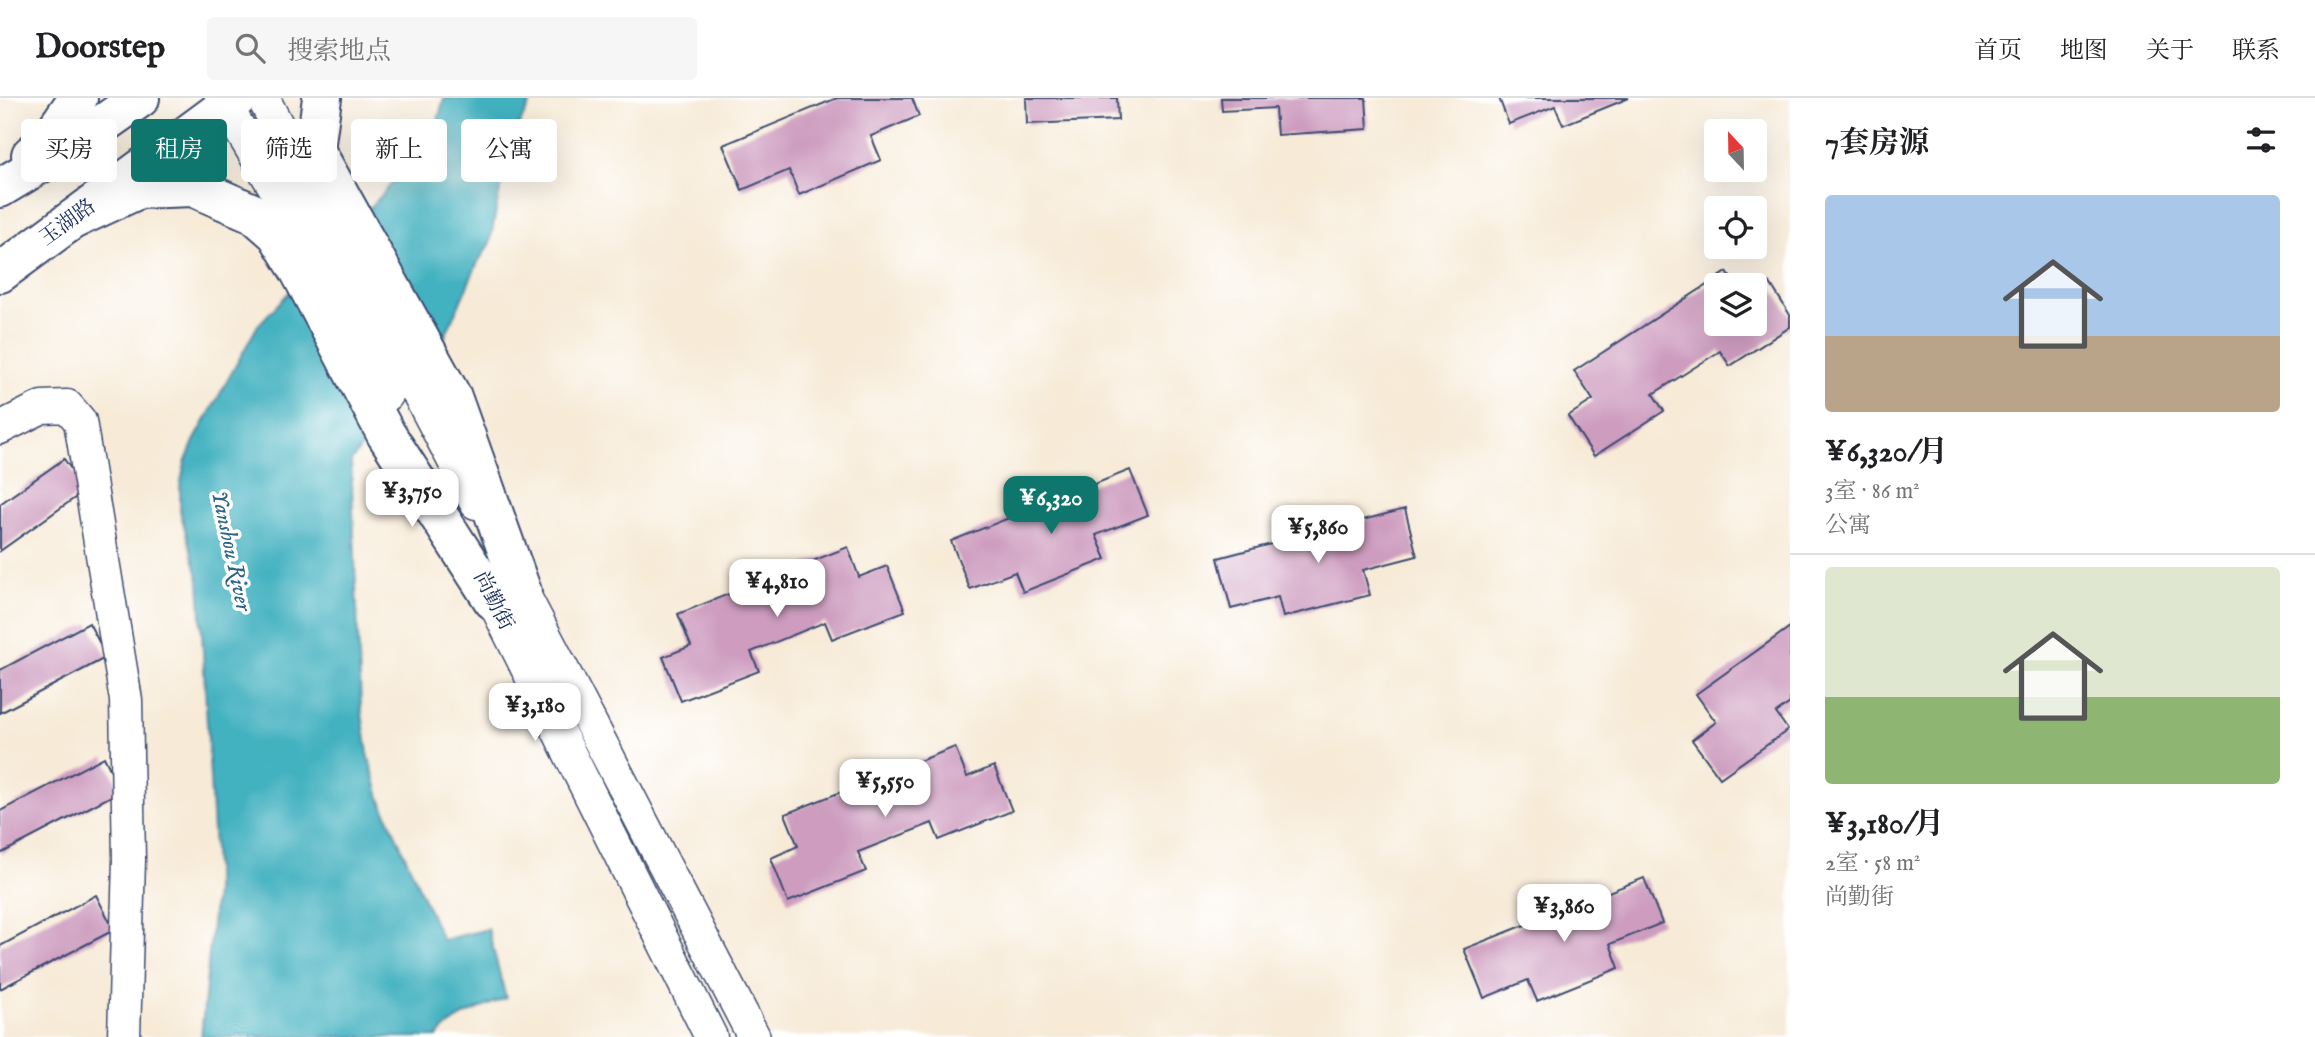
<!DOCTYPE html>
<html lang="zh">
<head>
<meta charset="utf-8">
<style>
  :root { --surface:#fff; --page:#f6f6f6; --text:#202124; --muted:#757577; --line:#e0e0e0; --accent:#0f766e }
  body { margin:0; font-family:"IM FELL English","Noto Serif SC",serif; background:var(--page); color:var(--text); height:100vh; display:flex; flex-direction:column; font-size:26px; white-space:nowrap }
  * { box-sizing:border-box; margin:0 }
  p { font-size:23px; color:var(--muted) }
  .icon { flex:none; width:38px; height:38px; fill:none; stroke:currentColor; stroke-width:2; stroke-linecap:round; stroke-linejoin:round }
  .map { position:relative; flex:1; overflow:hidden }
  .side { display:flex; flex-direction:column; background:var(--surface); width:525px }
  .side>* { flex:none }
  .hud { position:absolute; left:21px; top:21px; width:665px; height:63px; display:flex; gap:14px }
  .needle { width:46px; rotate:338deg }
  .fabs { position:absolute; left:1704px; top:21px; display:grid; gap:14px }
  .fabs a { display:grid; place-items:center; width:63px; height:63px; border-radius:7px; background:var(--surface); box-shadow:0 7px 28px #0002; font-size:35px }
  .price { position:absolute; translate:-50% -60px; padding:0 16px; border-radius:14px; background:#fff; color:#222; font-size:23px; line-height:46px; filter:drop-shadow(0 2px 4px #0008) }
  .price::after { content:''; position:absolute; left:50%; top:42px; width:21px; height:16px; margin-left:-10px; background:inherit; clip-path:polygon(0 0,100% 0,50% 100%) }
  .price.active { background:var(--accent); color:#fff }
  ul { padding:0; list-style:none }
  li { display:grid; align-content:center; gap:14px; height:371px; padding:0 35px }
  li+li { border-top:2px solid var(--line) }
  li span { display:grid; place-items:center; height:217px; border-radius:7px; color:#555 }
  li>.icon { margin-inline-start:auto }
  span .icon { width:126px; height:126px; fill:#fffc; stroke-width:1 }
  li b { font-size:30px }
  h2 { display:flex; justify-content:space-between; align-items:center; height:84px; padding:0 35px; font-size:30px }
  .chip { padding:0 24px; border-radius:7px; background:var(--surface); box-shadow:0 7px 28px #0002; font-size:24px; line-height:63px }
  .chip.active { background:var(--accent); color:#fff }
  header { display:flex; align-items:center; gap:42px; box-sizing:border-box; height:98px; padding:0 35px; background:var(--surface); border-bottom:2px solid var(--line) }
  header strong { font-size:33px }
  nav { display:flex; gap:38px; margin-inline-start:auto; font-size:24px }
  .search { width:490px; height:63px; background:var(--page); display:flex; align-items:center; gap:18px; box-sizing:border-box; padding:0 24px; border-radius:7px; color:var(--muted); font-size:26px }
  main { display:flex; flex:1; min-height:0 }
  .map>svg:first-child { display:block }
</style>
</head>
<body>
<header>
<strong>Doorstep</strong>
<div class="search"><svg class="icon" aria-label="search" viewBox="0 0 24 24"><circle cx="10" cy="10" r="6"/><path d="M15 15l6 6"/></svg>搜索地点</div>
<nav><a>首页</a><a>地图</a><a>关于</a><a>联系</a></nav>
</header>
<main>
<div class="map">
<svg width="1790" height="939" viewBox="0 0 1790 939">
  <rect width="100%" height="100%" fill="#fff"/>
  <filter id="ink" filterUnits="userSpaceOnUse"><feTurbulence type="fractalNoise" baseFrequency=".0143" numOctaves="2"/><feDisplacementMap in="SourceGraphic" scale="14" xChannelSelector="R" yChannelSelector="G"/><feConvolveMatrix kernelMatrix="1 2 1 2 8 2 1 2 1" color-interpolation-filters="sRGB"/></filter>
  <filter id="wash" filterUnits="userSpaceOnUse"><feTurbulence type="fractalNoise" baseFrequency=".00686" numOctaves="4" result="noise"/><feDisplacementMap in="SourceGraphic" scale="28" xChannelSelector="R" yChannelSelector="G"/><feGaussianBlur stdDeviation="1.57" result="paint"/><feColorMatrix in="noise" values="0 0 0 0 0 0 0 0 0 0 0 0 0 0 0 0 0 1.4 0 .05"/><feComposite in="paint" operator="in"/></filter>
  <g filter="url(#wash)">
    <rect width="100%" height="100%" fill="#f7ebd8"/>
    <path fill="#43b1c0" stroke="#2f708f" stroke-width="2" d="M 444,0 L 533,0 L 518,29 L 498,101 L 490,145 L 478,164 L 439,252 L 351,363 L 361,609 L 368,656 L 381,703 L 442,842 L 488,831 L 506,900 C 482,910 454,918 437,939 L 201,939 L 215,794 L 215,771 L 199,482 L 180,413 L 180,388 L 185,365 L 194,343 L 258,227 L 382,97 L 427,44 L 438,22 Z"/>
    <g id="blocks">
      <g fill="#cd9cbf">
        <polygon points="837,0 912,0 919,18 871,38 881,62 799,97 789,72 742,92 723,47"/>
        <polygon points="1026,0 1117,0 1118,22 1027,26"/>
        <polygon points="1221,0 1366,0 1368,31 1277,37 1275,10 1222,13"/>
        <polygon points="1499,0 1629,0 1563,27 1555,8 1509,26"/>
        <polygon points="1727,174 1735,187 1717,187 1717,226 1755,226 1755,195 1770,185 1790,217 1790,229 1730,268 1720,253 1653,296 1664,313 1594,358 1568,318 1593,302 1574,273"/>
        <polygon points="64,361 86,392 0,453 0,406"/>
        <polygon points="1130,372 1148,417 1096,437 1106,461 1023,494 1015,474 970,491 951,443"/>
        <polygon points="1405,411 1417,458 1363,472 1370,497 1283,519 1278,499 1231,511 1218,460"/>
        <polygon points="848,449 859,479 887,468 905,513 832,541 825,524 751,554 759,573 681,603 663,559 691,548 678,516"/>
        <polygon points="89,525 107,559 0,615 0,572"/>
        <polygon points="1790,529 1790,605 1776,615 1788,632 1720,680 1692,642 1716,624 1696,596"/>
        <polygon points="955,649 967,679 994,668 1012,713 939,742 932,725 858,754 866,773 788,804 771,760 798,748 785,716"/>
        <polygon points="104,659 121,693 0,756 0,713"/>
        <polygon points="1644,780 1662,825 1610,846 1619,870 1537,903 1528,882 1484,900 1464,851"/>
        <polygon points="96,797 114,832 0,891 0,848"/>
      </g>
    </g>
  </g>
  <g filter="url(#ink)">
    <use href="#blocks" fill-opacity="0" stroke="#3c4b70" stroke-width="2"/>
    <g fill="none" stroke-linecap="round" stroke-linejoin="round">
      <defs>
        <g id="minor">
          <polyline points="221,0 311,150 387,297"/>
          <polyline points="263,0 476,405"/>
          <polyline points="0,330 42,309 67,308 80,323 126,602 129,761 124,939"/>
          <polyline points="511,472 754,939"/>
          <polyline points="482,480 711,939"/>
        </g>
        <g id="major">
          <polyline points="322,0 315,52 452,299 522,494"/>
          <polyline points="31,57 48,43 78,0"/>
          <polyline points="0,90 80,42 140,0"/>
          <polyline points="72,122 139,91 193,89 253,115 277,136 299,172 386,336 493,502"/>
          <polyline points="0,175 237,0"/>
        </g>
      </defs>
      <use href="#minor" stroke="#3c4b70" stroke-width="35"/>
      <use href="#major" stroke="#3c4b70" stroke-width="42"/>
      <use href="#minor" stroke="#fff" stroke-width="32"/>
      <use href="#major" stroke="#fff" stroke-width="38"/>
    </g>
  </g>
  <g text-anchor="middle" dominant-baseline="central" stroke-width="7" stroke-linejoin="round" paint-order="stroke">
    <g font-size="21" fill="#1b2f5e" stroke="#fff">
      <text transform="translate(68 125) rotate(-36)">玉湖路</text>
      <text transform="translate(493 503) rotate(63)">尚勤街</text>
    </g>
    <g font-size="23" font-style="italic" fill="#2b6385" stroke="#fff">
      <text transform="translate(231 453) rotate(78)">Yanshou River</text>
    </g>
  </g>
</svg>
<div class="fabs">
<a><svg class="needle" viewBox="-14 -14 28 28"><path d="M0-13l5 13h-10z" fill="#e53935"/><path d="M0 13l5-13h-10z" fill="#757577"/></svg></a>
<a><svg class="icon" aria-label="locate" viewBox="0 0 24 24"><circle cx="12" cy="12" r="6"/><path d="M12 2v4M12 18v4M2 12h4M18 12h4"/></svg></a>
<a><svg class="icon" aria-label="layers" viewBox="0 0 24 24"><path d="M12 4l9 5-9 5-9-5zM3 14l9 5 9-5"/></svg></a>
</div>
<b class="price" style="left:412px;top:431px">¥3,750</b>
<b class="price active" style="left:1051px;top:438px">¥6,320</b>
<b class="price" style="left:1318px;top:467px">¥5,860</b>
<b class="price" style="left:777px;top:521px">¥4,810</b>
<b class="price" style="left:535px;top:645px">¥3,180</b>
<b class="price" style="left:885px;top:721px">¥5,550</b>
<b class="price" style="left:1564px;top:846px">¥3,860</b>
<div class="hud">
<a class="chip">买房</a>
<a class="chip active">租房</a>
<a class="chip">筛选</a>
<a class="chip">新上</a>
<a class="chip">公寓</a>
</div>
</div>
<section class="side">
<h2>7套房源<svg class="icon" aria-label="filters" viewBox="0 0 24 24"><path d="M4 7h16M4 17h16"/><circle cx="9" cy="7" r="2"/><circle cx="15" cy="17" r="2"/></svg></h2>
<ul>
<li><span style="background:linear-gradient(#a9c7e8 65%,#b9a48a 0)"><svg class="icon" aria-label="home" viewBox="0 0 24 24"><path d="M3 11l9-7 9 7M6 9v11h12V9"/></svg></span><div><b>¥6,320/月</b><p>3室 · 86 m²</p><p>公寓</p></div></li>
<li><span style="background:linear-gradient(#dfe7d0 60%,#8fb573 0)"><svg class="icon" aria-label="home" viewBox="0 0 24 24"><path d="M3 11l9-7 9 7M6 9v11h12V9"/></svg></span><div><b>¥3,180/月</b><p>2室 · 58 m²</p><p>尚勤街</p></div></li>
</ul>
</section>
</main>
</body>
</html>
